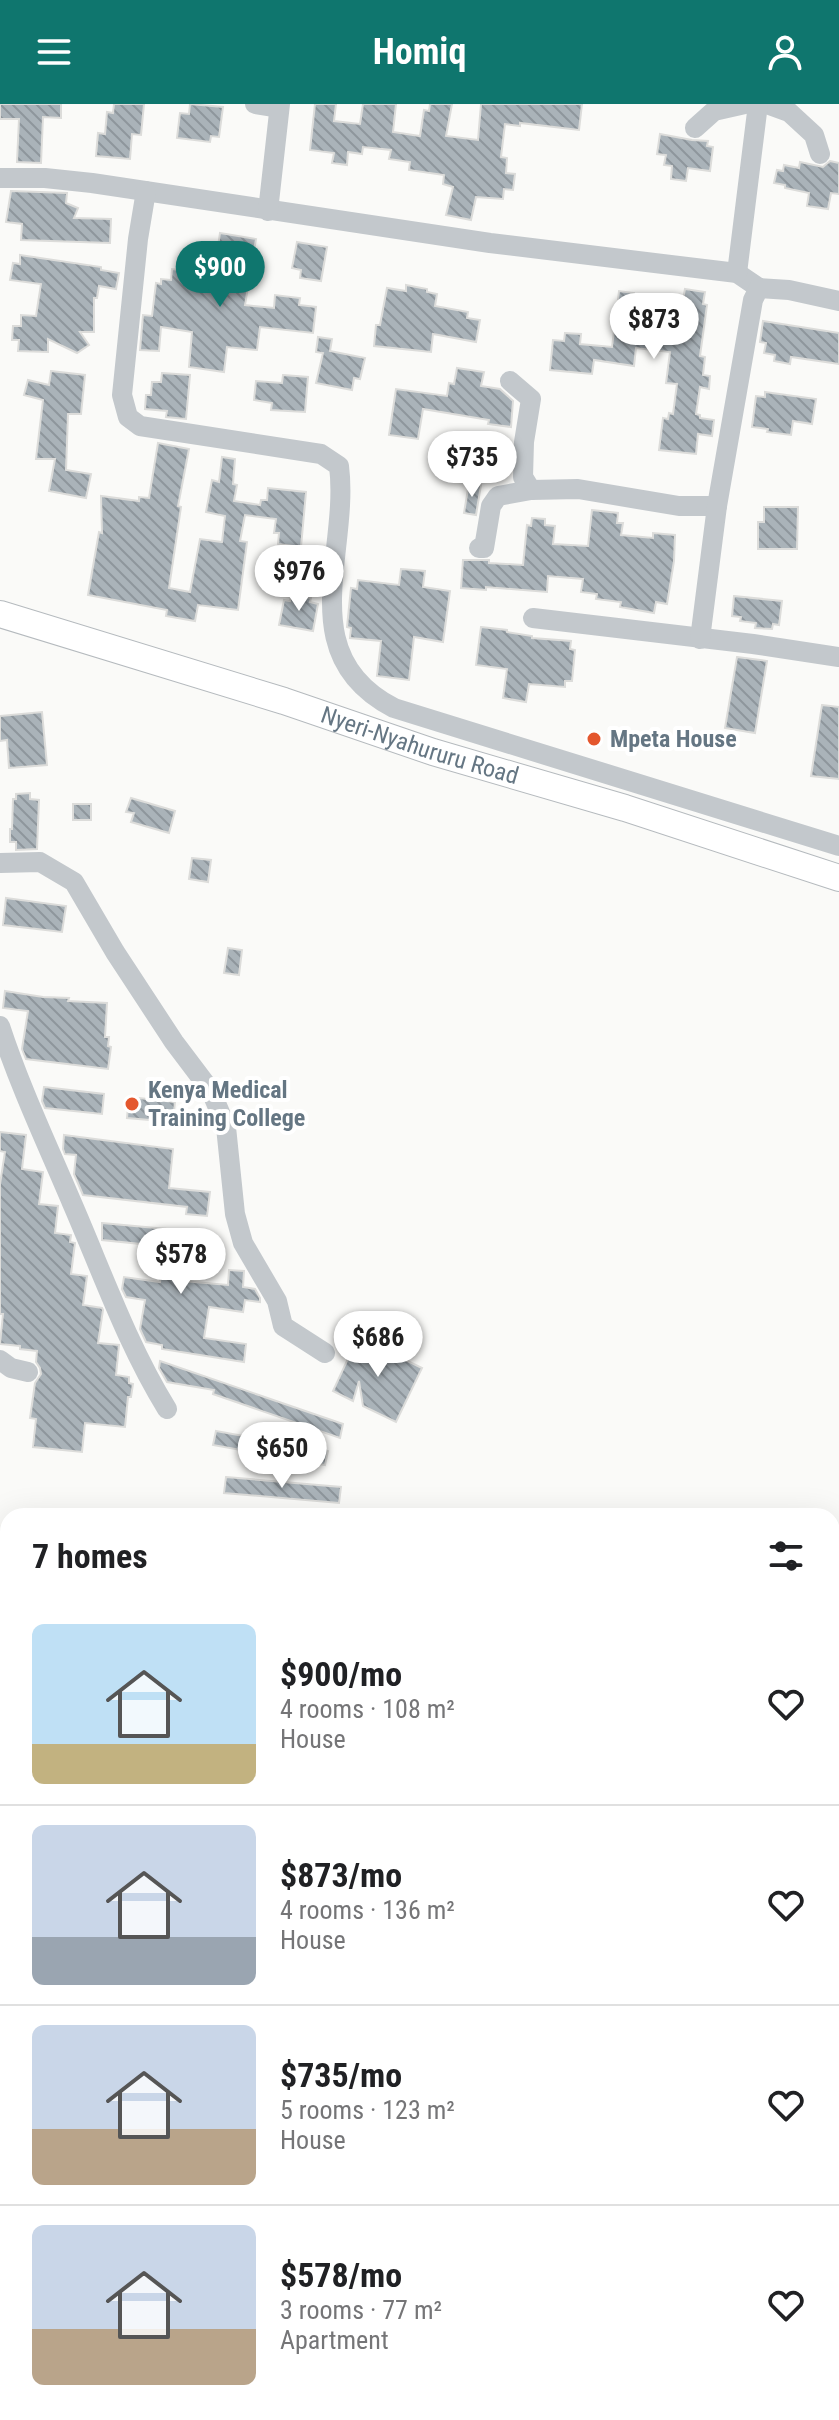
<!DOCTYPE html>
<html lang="en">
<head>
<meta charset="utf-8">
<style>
  :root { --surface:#fff; --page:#f2f2f2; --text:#202124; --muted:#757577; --line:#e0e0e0; --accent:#0f766e }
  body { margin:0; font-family:"Roboto Condensed",sans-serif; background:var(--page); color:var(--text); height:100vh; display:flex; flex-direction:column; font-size:30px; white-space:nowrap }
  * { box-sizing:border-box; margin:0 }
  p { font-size:26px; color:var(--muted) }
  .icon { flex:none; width:44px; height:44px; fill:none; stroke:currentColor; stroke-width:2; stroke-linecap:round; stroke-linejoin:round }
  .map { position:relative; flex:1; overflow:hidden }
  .details { position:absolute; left:0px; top:1404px; width:840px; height:912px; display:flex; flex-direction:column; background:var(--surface); border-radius:24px 24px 0 0; box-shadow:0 8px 32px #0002 }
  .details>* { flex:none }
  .price { position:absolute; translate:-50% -68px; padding:0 18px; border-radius:28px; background:#fff; color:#222; font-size:26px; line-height:52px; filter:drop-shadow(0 2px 4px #0008) }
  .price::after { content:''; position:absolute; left:50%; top:48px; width:24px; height:18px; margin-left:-12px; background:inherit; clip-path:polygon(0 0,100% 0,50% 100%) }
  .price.active { background:var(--accent); color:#fff }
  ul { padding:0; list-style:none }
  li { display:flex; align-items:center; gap:24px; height:200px; padding:0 32px }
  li+li { border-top:2px solid var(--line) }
  li span { display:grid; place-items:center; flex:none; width:224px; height:160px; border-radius:12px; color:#555 }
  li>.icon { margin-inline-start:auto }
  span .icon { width:96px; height:96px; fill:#fffc; stroke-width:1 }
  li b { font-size:34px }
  h2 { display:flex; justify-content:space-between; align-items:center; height:96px; padding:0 32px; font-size:34px }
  header { display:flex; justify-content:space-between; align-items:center; height:104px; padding:0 32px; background:var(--accent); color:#fff; font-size:36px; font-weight:700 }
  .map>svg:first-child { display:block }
</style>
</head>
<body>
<header><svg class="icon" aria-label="menu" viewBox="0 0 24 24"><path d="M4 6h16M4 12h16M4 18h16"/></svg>Homiq<svg class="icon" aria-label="person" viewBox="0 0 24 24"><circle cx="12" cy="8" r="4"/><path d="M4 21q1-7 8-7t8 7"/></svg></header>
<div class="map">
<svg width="839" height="2316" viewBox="0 0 839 2316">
  <defs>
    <pattern id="building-back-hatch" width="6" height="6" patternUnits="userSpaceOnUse" patternTransform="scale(2)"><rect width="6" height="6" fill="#aab3b9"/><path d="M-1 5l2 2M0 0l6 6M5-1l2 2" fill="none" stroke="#8e969c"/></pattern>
  </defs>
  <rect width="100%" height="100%" fill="#fafaf8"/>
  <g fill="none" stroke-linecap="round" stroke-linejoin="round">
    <g stroke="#bbc7cb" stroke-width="30">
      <polyline points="832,2091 839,2099"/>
      <polyline points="0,2259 8,2262"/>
      <polyline points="158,2308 186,2316"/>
      <polyline points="208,2316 223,2308"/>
    </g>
  </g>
  <g fill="url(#building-back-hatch)" stroke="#dcdcda" stroke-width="2">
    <polygon points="0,0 61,0 61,14 43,13 41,59 17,58 19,15 0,15"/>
    <polygon points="114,0 144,0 141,31 132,30 130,55 96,52 98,29 105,30 107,8 113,9"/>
    <polygon points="190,0 223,3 219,33 211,32 210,38 177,34 180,9 189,10"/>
    <polygon points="315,0 336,0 334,17 360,20 363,0 396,0 393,28 420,32 424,6 429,7 430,0 452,0 446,32 478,36 481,0 582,0 579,26 520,19 520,22 505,20 501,53 507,54 506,69 515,70 513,86 504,85 503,95 476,93 471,116 446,111 453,83 443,80 444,71 409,66 410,58 389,55 391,46 363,43 362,50 348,48 347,61 332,59 334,49 310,46"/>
    <polygon points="660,30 692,36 708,37 707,42 713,43 710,67 688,64 686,77 671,75 672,62 664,61 666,51 657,50"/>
    <polygon points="830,57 839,59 839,90 831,89 828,105 807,102 809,89 785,84 785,81 774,79 777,66 783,67 784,61 799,64 800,58 823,63"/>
    <polygon points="11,87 67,89 66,99 78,104 74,114 111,115 110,139 21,136 22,120 6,118"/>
    <polygon points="220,129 256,135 245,201 274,204 275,191 300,194 299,201 316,203 313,229 260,223 257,246 227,243 224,268 189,263 192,228 161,223 159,247 140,246 143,211 152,212 156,179 161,180 161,175 171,176 172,165 188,167 187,173 213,176"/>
    <polygon points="297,138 327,143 321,177 300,174 301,166 292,164"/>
    <polygon points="20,151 101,163 101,166 119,169 116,185 99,182 97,194 94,194 94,228 80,228 89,241 77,249 48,235 48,248 18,247 19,236 12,236 13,222 21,222 21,211 36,212 41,180 10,176 13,159 20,160"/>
    <polygon points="406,181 427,185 427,188 437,190 435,202 468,208 467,214 480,216 476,238 433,230 431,248 374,242 376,221 380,221 387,184 406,187"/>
    <polygon points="685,185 705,188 703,200 707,201 700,252 705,253 703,271 710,272 709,285 700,283 696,310 700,311 700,314 714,316 712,332 698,330 696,350 659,346 663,314 668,315 669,309 673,310 677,280 666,279 670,248 636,244 634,262 594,256 592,270 550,266 553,236 564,237 565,229 581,230 580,240 612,243 619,187 634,189 631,211 675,217 677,204 681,205"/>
    <polygon points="763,217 839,229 839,260 791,253 790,260 774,257 775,251 764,249 766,239 760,238"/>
    <polygon points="318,233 332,235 330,247 365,254 360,275 354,274 352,286 316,279 323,249 316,248"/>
    <polygon points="457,264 484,268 481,282 500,285 513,297 511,323 488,320 489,316 423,305 418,335 389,331 396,285 447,292 449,279 454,280"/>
    <polygon points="51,267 85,271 81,310 68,310 66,366 91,370 86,394 49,387 55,355 36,355 43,296 24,291 28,276 49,281"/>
    <polygon points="162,269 190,271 186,315 166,313 167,307 145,305 146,291 151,291 152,278 161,278"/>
    <polygon points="283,271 308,273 305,308 271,306 272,299 254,296 256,277 282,279"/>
    <polygon points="765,288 816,295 812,320 793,317 791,331 767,328 768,325 752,323 756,292 765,293"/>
    <polygon points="158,339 189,345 178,402 181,403 169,484 190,488 200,435 222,438 225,412 206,408 212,376 219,378 222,353 235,355 233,380 237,381 234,397 260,401 261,396 267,396 268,384 306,388 301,443 278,440 279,429 274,429 276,415 245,411 240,437 247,438 238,506 198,501 195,517 166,512 167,506 88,491 99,428 102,429 101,392 139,397 139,393 149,394"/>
    <polygon points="469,379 481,381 476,411 464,409"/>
    <polygon points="764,403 798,403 797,445 758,445 758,418 764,418"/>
    <polygon points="592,406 618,409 617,419 623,419 621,431 653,434 653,429 675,431 674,457 667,500 656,498 654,509 620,503 621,498 596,495 597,490 581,488 583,475 548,472 547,488 486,483 486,486 461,484 463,456 489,456 489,459 523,461 527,421 531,422 532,414 545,415 545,421 555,422 553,440 588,442"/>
    <polygon points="401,465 425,467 423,483 450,487 443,538 414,533 409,576 377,572 381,537 350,534 351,524 347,523 351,484 357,485 358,476 399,481"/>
    <polygon points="292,490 311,494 310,498 318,500 313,527 279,521 284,496 290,497"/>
    <polygon points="734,492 782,497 779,521 773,520 772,525 755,524 756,519 740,517 741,513 732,512"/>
    <polygon points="481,523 507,526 507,528 532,532 532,534 571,537 570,545 575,546 572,577 565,577 565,583 529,580 526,598 503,594 507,565 476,561"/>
    <polygon points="737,553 767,557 755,629 725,624"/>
    <polygon points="822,601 839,603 839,675 811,672"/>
    <polygon points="42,608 47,661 9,664 7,636 0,637 0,612"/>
    <polygon points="30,689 30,695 39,696 37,745 16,746 16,738 10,738 10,725 12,725 13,695 16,695 16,690"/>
    <polygon points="131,694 175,707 169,729 131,718 134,709 126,708"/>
    <rect x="73" y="700" width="18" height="16"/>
    <polygon points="192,754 211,756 208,778 189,775"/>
    <polygon points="6,794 66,802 62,828 3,821"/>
    <polygon points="228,844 242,846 239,871 224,869"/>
    <polygon points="5,887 43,893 69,894 68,897 107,899 105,933 109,933 108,942 111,943 108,965 26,955 22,945 28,907 3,904"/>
    <polygon points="44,983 104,990 102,1010 45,1004 42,997"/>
    <polygon points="129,993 175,998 173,1018 127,1014"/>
    <polygon points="0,1028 26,1031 22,1065 43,1068 39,1100 58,1102 55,1129 71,1131 70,1138 75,1139 71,1170 87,1172 83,1201 102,1204 103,1206 98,1239 119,1241 116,1271 129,1273 129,1279 133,1280 131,1293 128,1293 125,1323 85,1319 82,1348 33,1343 36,1315 30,1314 35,1279 41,1270 40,1264 36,1258 37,1247 20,1245 20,1242 0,1240 3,1210 0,1210 0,1080 5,1048 0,1047"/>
    <polygon points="64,1031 173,1045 169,1084 210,1088 207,1112 186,1110 187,1103 83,1091 74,1070 76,1051 65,1050 63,1045"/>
    <polygon points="102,1119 188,1127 183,1177 228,1181 229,1166 244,1167 243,1183 255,1185 260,1194 260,1198 245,1196 243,1208 209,1203 204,1234 246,1240 244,1258 162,1245 162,1241 146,1238 140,1225 145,1196 126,1193 122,1185 124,1173 160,1178 164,1151 159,1150 160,1142 102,1136"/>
    <polygon points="358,1233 422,1264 396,1318 363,1302 359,1277 353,1297 333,1287"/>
    <polygon points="160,1257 343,1320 340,1334 213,1290 214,1286 167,1278 159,1264"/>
    <polygon points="216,1327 328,1347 325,1361 213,1341"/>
    <polygon points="226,1373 341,1383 339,1399 224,1389"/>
  </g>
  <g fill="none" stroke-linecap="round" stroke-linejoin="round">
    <defs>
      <g id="major">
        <path id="s1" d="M 0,510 L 284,597 L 433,648 L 625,704 L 839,774"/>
      </g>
    </defs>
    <use href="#major" stroke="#b5babe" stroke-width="28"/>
    <g stroke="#c3c8cc" stroke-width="20">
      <polyline points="255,0 279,4"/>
      <polyline points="767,0 789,8 814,31 820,50"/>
      <polyline points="695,24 714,7 745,0"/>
      <polyline points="0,74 45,74 92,79 490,139 737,169 759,184"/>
      <path d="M 146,87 L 138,135 L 122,291 L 128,313 L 140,322 L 321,350 L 339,362 C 350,448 291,551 394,604 L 839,742"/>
      <polyline points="268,107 280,0"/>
      <polyline points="737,169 758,0"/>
      <polyline points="510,277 531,295 524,338 523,373 531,386"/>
      <polyline points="479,444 484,444 491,402 498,392 531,386 578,385 679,402 717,402"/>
      <polyline points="533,514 753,540 839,553"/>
      <polyline points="700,535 717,402 753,196 759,184 789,186 839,197"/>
      <polyline points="0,759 40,758 74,778 115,848 174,938 211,987 226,1023 235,1110 243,1139 277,1197 283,1222 325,1249"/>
      <path d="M 0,922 C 20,983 47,1040 72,1099 C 102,1168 127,1240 167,1305"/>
      <polyline points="0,1256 11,1264 28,1268"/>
      <polyline points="560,2308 564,2316"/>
    </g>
    <use href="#major" stroke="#fff" stroke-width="26"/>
  </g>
  <g fill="#e4572e" stroke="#fff" stroke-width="3">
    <circle cx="594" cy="635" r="8"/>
    <circle cx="132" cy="1000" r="8"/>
  </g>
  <g text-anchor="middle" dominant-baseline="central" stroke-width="8" stroke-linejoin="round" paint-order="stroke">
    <g font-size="24" font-weight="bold" fill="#657683" stroke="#fff" text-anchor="start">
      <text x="610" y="635">Mpeta House</text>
      <text x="148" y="986">Kenya Medical<tspan x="148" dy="28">Training College</tspan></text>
    </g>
    <g font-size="24" fill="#657683" stroke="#fff">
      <text stroke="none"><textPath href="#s1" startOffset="440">Nyeri-Nyahururu Road</textPath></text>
    </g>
  </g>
</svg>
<b class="price active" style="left:220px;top:205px">$900</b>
<b class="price" style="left:654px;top:257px">$873</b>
<b class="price" style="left:472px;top:395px">$735</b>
<b class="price" style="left:299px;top:509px">$976</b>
<b class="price" style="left:181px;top:1192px">$578</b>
<b class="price" style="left:378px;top:1275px">$686</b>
<b class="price" style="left:282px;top:1386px">$650</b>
<section class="details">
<h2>7 homes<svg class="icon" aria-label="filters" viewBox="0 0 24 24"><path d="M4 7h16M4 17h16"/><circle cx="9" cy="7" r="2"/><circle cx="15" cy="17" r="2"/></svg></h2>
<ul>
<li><span style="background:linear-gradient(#bfe0f5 75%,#c2b280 0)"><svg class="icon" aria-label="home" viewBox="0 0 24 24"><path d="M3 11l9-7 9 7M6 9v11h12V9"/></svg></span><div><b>$900/mo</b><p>4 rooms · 108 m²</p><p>House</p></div><svg class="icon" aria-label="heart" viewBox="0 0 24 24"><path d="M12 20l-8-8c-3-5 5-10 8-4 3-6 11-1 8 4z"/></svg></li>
<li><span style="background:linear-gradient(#c9d6e8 70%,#9aa5b1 0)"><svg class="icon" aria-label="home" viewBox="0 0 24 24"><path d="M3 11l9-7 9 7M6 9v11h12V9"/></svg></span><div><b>$873/mo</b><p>4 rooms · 136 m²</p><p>House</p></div><svg class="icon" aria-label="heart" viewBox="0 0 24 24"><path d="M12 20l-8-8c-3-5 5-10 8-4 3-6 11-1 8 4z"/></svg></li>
<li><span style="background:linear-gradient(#c9d6e8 65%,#b9a48a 0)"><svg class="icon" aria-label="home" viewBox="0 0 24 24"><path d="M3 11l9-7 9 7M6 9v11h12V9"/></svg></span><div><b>$735/mo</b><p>5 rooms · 123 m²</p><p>House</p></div><svg class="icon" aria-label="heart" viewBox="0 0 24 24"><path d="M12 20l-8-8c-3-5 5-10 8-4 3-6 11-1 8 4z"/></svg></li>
<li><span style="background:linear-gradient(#c9d6e8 65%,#b9a48a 0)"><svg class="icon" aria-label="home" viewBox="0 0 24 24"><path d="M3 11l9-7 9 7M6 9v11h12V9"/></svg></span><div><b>$578/mo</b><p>3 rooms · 77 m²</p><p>Apartment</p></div><svg class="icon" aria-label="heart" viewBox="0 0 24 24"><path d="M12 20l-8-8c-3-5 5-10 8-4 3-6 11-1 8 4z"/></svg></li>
</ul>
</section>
</div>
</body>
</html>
